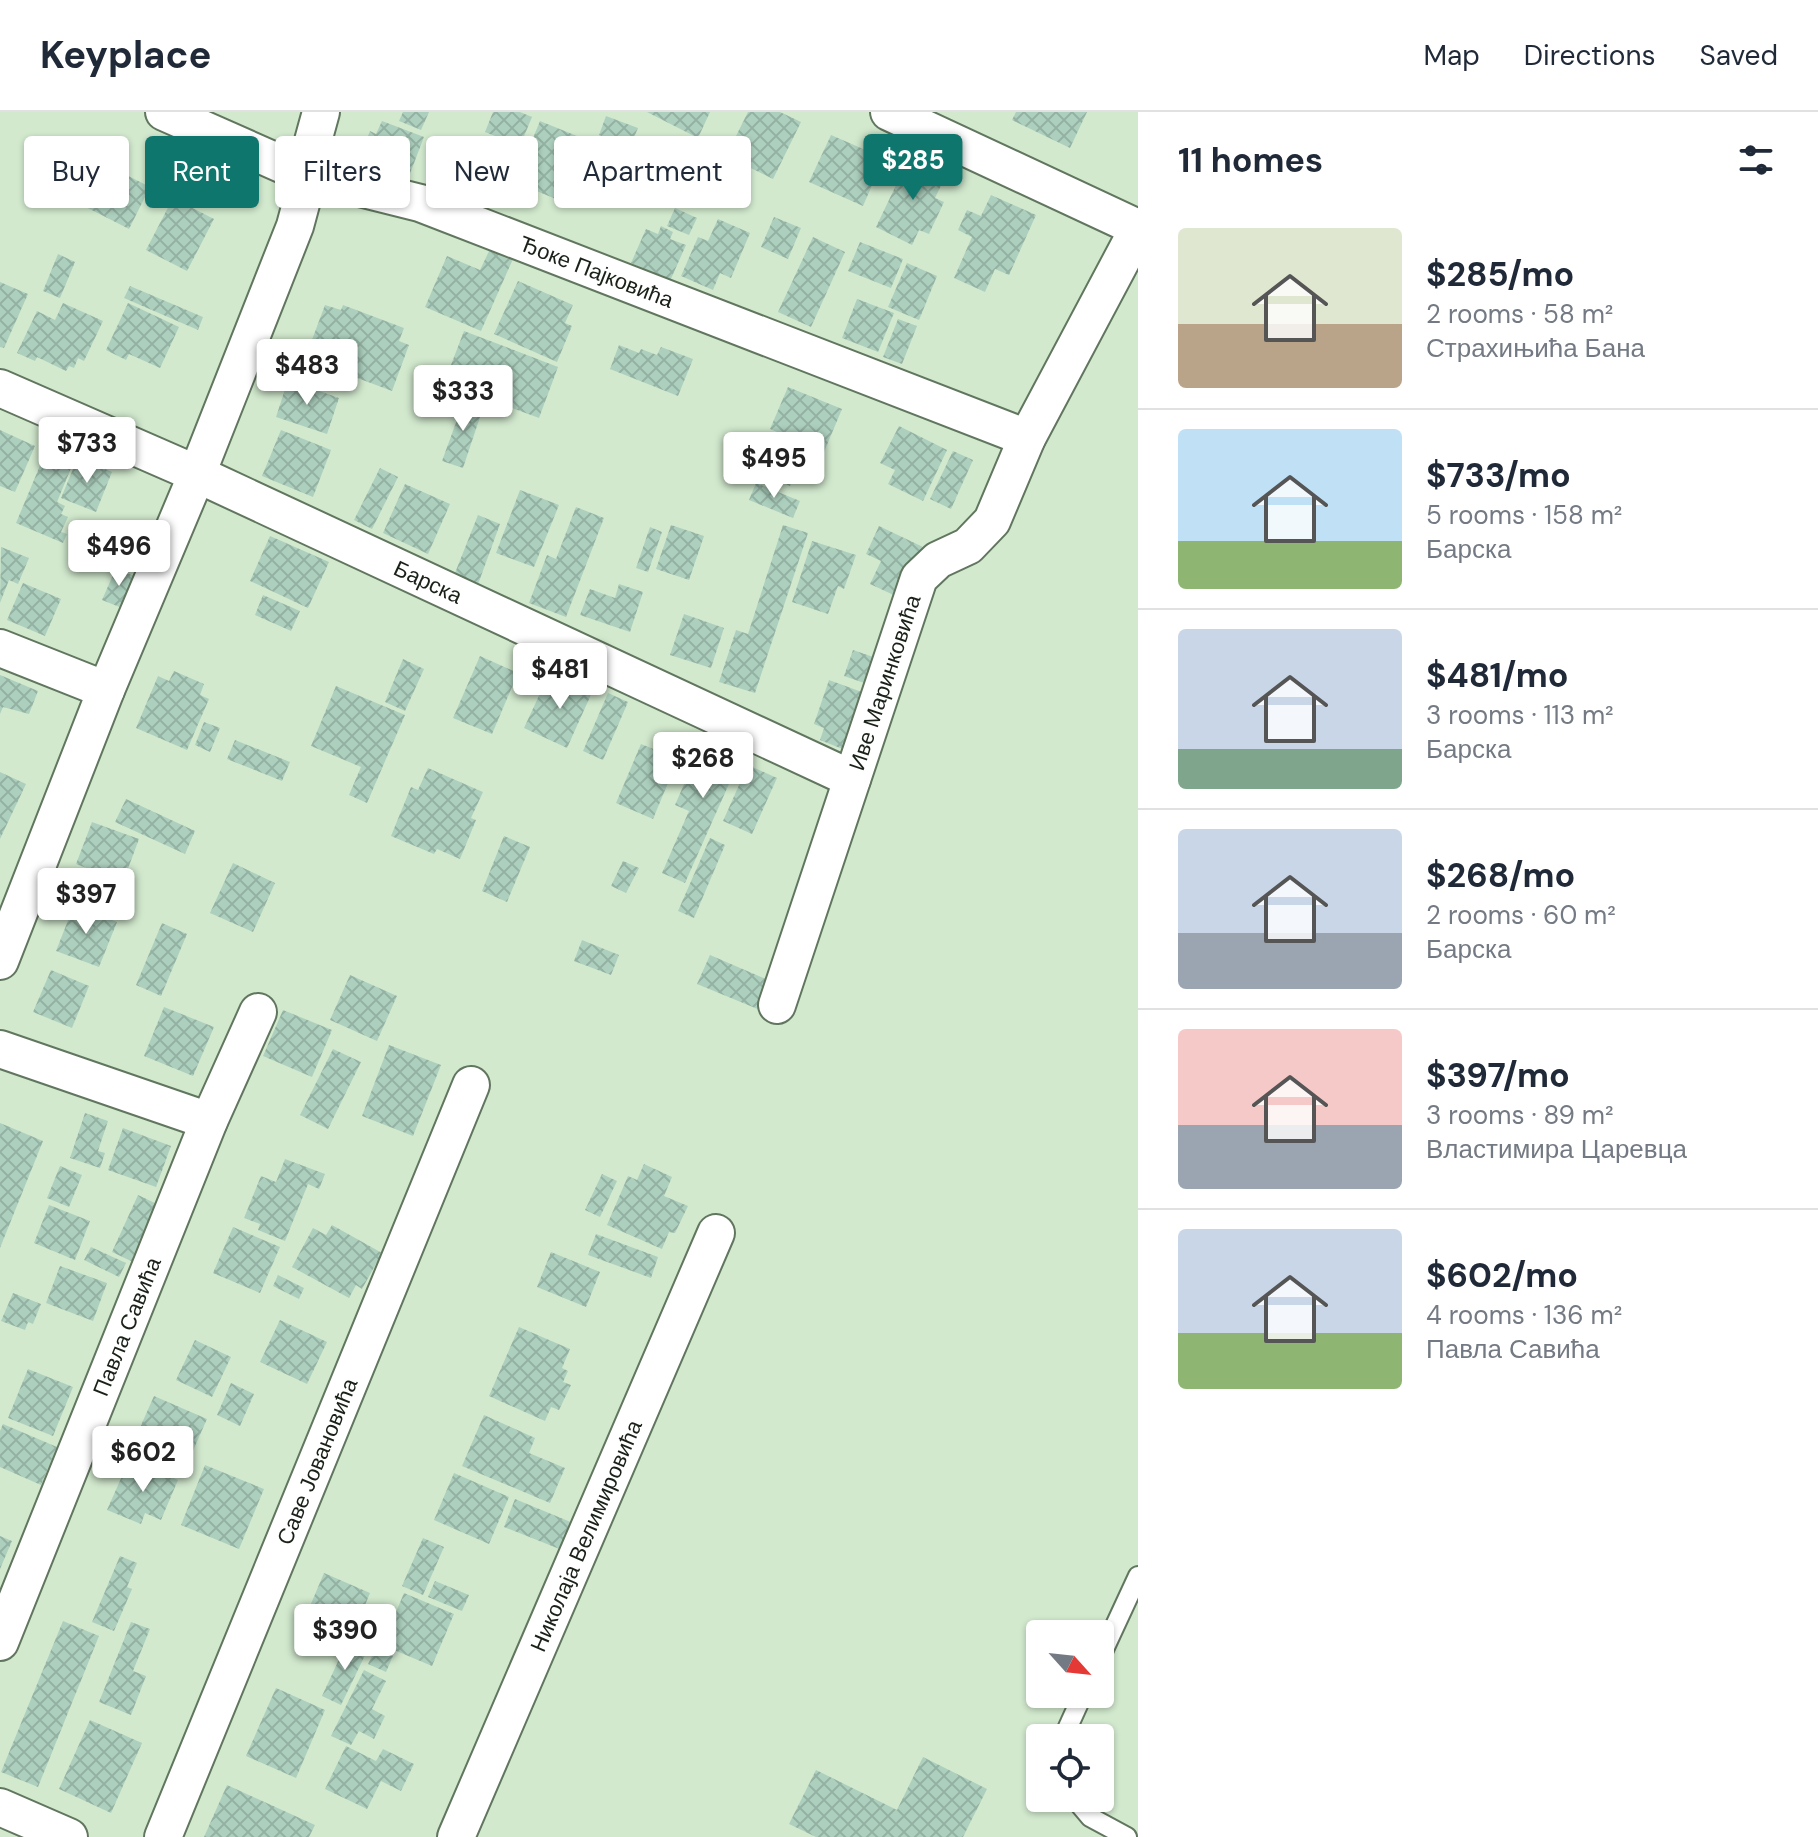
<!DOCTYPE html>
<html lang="en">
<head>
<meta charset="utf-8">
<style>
  :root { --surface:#fff; --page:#f2f2f3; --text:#1f2937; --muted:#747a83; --line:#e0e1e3; --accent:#0f766e }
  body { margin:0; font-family:"DM Sans",sans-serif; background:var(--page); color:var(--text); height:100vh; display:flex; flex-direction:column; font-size:30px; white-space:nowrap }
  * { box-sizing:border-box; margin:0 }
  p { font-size:26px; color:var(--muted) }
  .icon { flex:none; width:44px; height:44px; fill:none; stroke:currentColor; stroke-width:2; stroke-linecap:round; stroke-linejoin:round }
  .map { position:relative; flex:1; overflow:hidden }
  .sheet { display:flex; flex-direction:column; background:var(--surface); width:680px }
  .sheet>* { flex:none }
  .guide { position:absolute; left:24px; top:24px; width:760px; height:72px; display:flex; gap:16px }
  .needle { width:52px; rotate:117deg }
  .buttons { position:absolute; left:1026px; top:1508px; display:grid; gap:16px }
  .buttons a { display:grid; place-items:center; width:88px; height:88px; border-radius:8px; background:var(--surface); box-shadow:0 2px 6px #0004; font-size:40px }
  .price { position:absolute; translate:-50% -68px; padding:0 18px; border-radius:8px; background:#fff; color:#222; font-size:26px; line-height:52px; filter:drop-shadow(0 2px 4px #0008) }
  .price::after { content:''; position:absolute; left:50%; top:48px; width:24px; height:18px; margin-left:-12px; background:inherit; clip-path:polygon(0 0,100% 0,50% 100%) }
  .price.current { background:var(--accent); color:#fff }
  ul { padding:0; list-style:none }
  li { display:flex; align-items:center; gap:24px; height:200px; padding:0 40px }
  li+li { border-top:2px solid var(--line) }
  li span { display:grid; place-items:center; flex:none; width:224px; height:160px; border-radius:8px; color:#555 }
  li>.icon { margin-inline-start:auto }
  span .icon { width:96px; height:96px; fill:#fffc; stroke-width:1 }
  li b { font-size:34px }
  h2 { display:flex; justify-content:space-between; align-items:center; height:96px; padding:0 40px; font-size:34px }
  .pill { padding:0 28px; border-radius:8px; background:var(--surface); box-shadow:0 2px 6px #0004; font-size:28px; line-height:72px }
  .pill.current { background:var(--accent); color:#fff }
  header { display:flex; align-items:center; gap:48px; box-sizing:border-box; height:112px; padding:0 40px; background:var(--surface); border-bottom:2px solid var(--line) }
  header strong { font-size:38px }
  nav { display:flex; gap:44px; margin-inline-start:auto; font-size:28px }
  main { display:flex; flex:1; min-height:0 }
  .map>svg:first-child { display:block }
</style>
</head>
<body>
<header>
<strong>Keyplace</strong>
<nav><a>Map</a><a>Directions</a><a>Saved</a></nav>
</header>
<main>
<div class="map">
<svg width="1138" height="1725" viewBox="0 0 1138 1725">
  <defs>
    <pattern id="building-cross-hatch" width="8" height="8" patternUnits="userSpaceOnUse" patternTransform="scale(2)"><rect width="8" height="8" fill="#add0be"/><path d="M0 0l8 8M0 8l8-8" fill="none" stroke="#94b2a3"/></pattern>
  </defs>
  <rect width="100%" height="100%" fill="#d2e9ce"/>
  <g fill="url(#building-cross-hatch)">
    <polygon points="403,0 429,0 421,18 399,9"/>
    <polygon points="493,0 520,0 532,5 520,34 485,20"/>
    <polygon points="647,0 710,0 698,26"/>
    <polygon points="748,0 780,0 801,10 773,67 726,44"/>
    <polygon points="1016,0 1087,0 1070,36 1012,8"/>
    <polygon points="606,4 638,16 630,35 599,23"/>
    <polygon points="382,9 424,25 406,72 363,55 367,46 360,43 370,19 376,22"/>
    <polygon points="540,9 577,24 571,37 595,47 575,95 515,70"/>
    <polygon points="831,23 884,46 863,94 809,70"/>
    <polygon points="452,26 502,46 481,100 430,79"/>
    <polygon points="910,44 947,61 935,86 944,90 929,122 919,118 912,133 876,115"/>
    <polygon points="629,46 652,55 648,67 655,70 646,93 615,81"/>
    <polygon points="105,52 150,75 129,117 72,88 84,64 96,70"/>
    <polygon points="991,83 1036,103 1009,163 995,157 985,180 954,166 972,125 958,118 967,98 981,104"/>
    <polygon points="173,86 214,107 187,159 146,138"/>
    <polygon points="675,96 697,106 689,123 667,114"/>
    <polygon points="774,105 801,116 788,147 761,135"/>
    <polygon points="718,107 750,121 731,166 720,161 713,178 681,164 698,125 708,129"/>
    <polygon points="661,114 673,120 670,127 686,133 670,169 631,151 646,117 658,122"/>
    <polygon points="813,125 845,140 811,215 778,200"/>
    <polygon points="860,130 903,147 891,176 848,159"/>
    <polygon points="490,137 513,147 481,219 425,195 447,144 480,158"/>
    <polygon points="58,142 75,150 60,186 43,179"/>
    <polygon points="907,151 937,164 919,208 888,195"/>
    <polygon points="518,169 573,193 565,211 572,214 557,250 494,222"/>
    <polygon points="0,170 28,182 4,236 0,235"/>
    <polygon points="130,174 203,205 198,218 124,186"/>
    <polygon points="857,187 894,201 878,240 842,226"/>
    <polygon points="63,191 103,209 84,249 78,246 74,256 69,254 66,259 37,245 35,249 17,241 37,199 55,208"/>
    <polygon points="128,191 179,215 160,256 129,242 126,248 106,238"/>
    <polygon points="325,193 341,198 343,193 404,216 399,229 409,233 392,279 320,252 325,239 310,233"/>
    <polygon points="898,207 917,214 902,252 883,245"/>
    <polygon points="464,219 558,255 539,306 444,271"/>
    <polygon points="619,233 639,241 641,237 657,243 661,235 693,247 678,284 610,257"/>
    <polygon points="288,268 339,286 327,322 276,305"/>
    <polygon points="788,275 842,297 824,340 770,317"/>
    <polygon points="465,286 484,293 463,356 442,349"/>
    <polygon points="899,314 947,338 923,389 888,372 895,358 880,351"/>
    <polygon points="0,318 35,334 15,380 0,374"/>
    <polygon points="281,318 331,338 313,385 262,364"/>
    <polygon points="54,320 81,332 57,390 65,394 61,402 68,405 61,420 67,422 63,431 16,411"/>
    <polygon points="780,339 801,347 790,374 770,366"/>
    <polygon points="953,339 973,348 951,397 930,387"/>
    <polygon points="78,345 112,360 96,400 61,386"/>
    <polygon points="380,356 398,365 372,417 354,408"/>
    <polygon points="756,371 800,389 793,406 749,388"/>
    <polygon points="405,372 450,392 428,442 383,421"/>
    <polygon points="520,378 559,393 534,455 496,441"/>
    <polygon points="576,395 604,406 566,505 529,491 547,443 556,447"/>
    <polygon points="478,403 500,412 477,475 453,466"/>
    <polygon points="671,413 704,424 689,468 656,457"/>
    <polygon points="783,413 808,421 755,581 719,570 736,518 748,522"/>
    <polygon points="879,414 923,435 900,486 870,472 881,449 866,442"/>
    <polygon points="650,415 662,420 648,460 636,456"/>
    <polygon points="270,424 329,450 308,496 250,469"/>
    <polygon points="812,429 856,443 844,477 838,474 828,502 792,490"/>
    <polygon points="1,435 29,446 18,472 9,468 0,491"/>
    <polygon points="116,456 136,465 122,496 102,488"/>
    <polygon points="23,471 61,487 45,524 7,508"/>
    <polygon points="619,472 643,480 630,520 580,503 590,477 615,486"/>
    <polygon points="263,483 300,499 291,519 255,503"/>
    <polygon points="684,502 724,516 711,556 670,543"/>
    <polygon points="853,538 879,547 870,573 844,564"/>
    <polygon points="480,544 518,561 492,622 453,606"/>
    <polygon points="403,547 424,557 405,599 385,590"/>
    <polygon points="174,559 204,572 200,583 209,587 187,638 136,616 158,564 169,569"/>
    <polygon points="0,563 38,579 29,602 3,595 0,602"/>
    <polygon points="566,563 594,576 567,636 524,616 543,575 557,582"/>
    <polygon points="829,568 870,583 850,640 820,628 824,616 814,612"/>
    <polygon points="336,574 405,603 367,691 349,683 361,655 311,634"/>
    <polygon points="608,581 628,590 603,648 583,639"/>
    <polygon points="204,610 220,616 210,640 195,633"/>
    <polygon points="719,616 748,629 685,771 662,761 689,699 675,693 695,647 703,651"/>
    <polygon points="235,628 290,650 282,669 227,647"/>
    <polygon points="641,632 678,647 653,707 616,691"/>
    <polygon points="748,653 777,666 752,722 723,709"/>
    <polygon points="428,656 483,680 471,706 476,708 460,747 437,737 434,742 391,724 411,675 418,678"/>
    <polygon points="0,660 26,672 0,727"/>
    <polygon points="126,687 195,719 185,742 115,710"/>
    <polygon points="92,710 139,727 123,770 76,752"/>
    <polygon points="504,724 530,735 507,790 482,779"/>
    <polygon points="710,726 725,733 694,806 678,799"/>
    <polygon points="623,749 639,756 626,781 611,774"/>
    <polygon points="233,751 275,771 253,820 210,801"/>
    <polygon points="74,793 117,810 99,855 56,839"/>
    <polygon points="162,811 187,822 161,884 136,873"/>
    <polygon points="582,828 619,843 611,863 574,849"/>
    <polygon points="710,843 773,870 760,898 697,872"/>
    <polygon points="51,858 89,874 72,916 33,900"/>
    <polygon points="350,863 397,884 377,929 330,908"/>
    <polygon points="164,895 214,915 193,964 144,944"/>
    <polygon points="283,898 332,918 312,965 263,944"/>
    <polygon points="389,933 441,953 413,1024 362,1004"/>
    <polygon points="333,937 361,950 328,1017 300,1003"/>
    <polygon points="85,1001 108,1009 98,1039 105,1041 100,1056 70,1046"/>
    <polygon points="0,1011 43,1029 0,1136"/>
    <polygon points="123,1016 171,1034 156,1075 108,1058"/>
    <polygon points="285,1047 325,1062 319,1077 308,1072 285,1129 258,1118 260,1112 244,1106 261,1064 276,1070"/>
    <polygon points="644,1052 672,1065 664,1084 688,1094 675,1121 669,1120 662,1137 607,1113 628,1064 637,1068"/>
    <polygon points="60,1054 82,1063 69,1095 47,1086"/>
    <polygon points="602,1062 617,1069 600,1105 585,1098"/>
    <polygon points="138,1083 159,1093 133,1150 112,1140"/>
    <polygon points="49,1093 90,1109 75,1148 34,1131"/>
    <polygon points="332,1113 382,1141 362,1177 356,1173 349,1186 292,1155 313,1116 326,1123"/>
    <polygon points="233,1115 280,1135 260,1181 213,1161"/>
    <polygon points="596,1122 658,1145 651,1166 588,1143"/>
    <polygon points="91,1135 126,1151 119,1165 84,1148"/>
    <polygon points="551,1140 600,1160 586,1195 537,1175"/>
    <polygon points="60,1154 107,1171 93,1209 46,1191"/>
    <polygon points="278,1163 304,1176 299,1187 273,1174"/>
    <polygon points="13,1181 41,1192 33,1212 28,1210 25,1218 1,1209"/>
    <polygon points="280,1208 327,1230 307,1272 260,1250"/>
    <polygon points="519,1215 570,1237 562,1256 568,1259 563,1270 571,1273 559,1298 551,1295 545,1309 489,1284"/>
    <polygon points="195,1228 231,1245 212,1285 176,1268"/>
    <polygon points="28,1257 73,1275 53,1324 8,1306"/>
    <polygon points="231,1271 254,1282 240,1314 217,1303"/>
    <polygon points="154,1284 207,1307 187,1352 139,1331 143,1322 138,1320"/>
    <polygon points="484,1303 535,1326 529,1341 565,1356 550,1391 462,1354"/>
    <polygon points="3,1312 57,1335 41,1373 0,1355 0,1319"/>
    <polygon points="141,1351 178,1368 161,1408 145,1401 141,1412 107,1398 126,1355 137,1360"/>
    <polygon points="205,1353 264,1377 239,1437 181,1413"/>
    <polygon points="454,1361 509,1385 489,1432 434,1408"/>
    <polygon points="515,1387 573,1411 562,1438 504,1415"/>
    <polygon points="0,1424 12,1429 0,1457"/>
    <polygon points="423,1426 444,1435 423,1483 402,1474"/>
    <polygon points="120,1444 137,1451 127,1475 132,1477 114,1519 92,1510"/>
    <polygon points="324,1461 370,1481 353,1523 337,1517 333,1526 302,1513"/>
    <polygon points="435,1469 469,1483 462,1499 428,1485"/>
    <polygon points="404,1481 454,1502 432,1554 382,1533"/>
    <polygon points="63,1509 99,1524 38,1675 1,1660"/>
    <polygon points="131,1510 150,1517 133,1559 146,1564 131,1603 99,1590"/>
    <polygon points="348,1528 368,1537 341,1593 322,1584"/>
    <polygon points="376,1536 393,1544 386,1560 368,1552"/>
    <polygon points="364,1558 386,1569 372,1597 385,1604 374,1627 359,1619 351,1633 331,1624"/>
    <polygon points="276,1576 325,1598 296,1666 246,1644"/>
    <polygon points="90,1608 142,1631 111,1701 59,1677"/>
    <polygon points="346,1634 376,1649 383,1637 414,1652 401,1679 381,1669 367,1697 325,1677"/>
    <polygon points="923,1645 987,1677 963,1725 816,1725 789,1712 816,1658 897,1698"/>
    <polygon points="227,1673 315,1713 309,1725 204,1725"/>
  </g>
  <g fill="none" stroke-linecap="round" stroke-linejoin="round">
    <defs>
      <g id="service">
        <polyline points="1100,1546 1138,1464"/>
        <polyline points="1063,1626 1083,1582"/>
        <polyline points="1074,1686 1090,1705 1127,1725"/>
      </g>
      <g id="minor">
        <path id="s1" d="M 164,0 L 304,62 L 420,91 L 1027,326"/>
        <polyline points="889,0 1138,116"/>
        <path id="s2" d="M 0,276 L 197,362 L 852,667"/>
        <polyline points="0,536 106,578"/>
        <polyline points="0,849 106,578 197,362 295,114 302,88 304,62 321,0"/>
        <path id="s3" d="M 777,893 L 919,466 L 938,448 L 968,434 L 992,409 L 1027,326 L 1138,117"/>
        <polyline points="0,937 209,1009"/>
        <path id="s4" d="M 0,1530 L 209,1009 L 258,900"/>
        <polyline points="0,1695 69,1725"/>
        <path id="s5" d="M 163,1725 L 471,973"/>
        <path id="s6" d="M 456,1725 L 716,1121"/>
      </g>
    </defs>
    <use href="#service" stroke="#61765e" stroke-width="22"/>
    <use href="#minor" stroke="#61765e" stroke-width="40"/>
    <use href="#service" stroke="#fff" stroke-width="18"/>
    <use href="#minor" stroke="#fff" stroke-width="36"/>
  </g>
  <g text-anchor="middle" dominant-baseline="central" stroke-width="6" stroke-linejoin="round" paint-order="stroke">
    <g font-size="22" fill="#192118" stroke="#fff">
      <text stroke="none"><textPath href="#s1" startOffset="462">Ђоке Пајковића</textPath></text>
      <text stroke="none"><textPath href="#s2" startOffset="470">Барска</textPath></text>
      <text stroke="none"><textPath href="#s3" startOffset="340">Иве Маринковића</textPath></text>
      <text stroke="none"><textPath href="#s4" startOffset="340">Павла Савића</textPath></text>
      <text stroke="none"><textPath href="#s5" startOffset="406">Саве Јовановића</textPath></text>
      <text stroke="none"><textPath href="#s6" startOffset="328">Николаја Велимировића</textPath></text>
    </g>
  </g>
</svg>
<div class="buttons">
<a><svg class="needle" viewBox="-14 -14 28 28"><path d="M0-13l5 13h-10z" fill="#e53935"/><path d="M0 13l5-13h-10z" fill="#747a83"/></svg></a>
<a><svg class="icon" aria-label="locate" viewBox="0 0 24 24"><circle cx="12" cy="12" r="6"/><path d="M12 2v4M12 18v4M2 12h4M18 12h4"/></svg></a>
</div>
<b class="price current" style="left:913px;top:90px">$285</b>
<b class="price" style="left:307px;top:295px">$483</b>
<b class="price" style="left:463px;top:321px">$333</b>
<b class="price" style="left:87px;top:373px">$733</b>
<b class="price" style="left:774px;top:388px">$495</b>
<b class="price" style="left:119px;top:476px">$496</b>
<b class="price" style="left:560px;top:599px">$481</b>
<b class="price" style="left:703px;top:688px">$268</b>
<b class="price" style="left:86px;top:824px">$397</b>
<b class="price" style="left:143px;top:1382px">$602</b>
<b class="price" style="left:345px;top:1560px">$390</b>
<div class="guide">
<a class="pill">Buy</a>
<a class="pill current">Rent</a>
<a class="pill">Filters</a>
<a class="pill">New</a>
<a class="pill">Apartment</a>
</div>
</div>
<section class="sheet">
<h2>11 homes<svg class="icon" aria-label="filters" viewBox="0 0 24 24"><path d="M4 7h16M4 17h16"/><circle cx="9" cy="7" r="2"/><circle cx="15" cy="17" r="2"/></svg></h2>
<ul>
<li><span style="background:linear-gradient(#dfe7d0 60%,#b9a48a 0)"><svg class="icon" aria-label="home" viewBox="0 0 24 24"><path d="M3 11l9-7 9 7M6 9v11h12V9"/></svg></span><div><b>$285/mo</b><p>2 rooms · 58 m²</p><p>Страхињића Бана</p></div></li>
<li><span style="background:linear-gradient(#bfe0f5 70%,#8fb573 0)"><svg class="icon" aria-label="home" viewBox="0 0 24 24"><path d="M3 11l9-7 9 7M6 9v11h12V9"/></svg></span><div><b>$733/mo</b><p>5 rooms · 158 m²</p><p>Барска</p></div></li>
<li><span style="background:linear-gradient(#c9d6e8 75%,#7fa58c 0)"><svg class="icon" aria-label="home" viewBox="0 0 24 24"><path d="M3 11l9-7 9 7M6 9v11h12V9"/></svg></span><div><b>$481/mo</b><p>3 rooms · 113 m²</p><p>Барска</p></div></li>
<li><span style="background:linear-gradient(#c9d6e8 65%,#9aa5b1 0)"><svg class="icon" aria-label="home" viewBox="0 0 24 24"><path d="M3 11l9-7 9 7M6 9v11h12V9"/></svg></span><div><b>$268/mo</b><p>2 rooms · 60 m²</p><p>Барска</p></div></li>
<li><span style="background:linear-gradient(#f6c9c9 60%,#9aa5b1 0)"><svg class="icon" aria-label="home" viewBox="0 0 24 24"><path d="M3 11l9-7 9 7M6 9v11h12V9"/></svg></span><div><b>$397/mo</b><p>3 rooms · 89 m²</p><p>Властимира Царевца</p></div></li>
<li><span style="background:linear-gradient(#c9d6e8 65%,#8fb573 0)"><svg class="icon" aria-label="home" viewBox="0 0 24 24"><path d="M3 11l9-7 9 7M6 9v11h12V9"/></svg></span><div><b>$602/mo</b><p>4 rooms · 136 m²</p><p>Павла Савића</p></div></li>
</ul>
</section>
</main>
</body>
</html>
